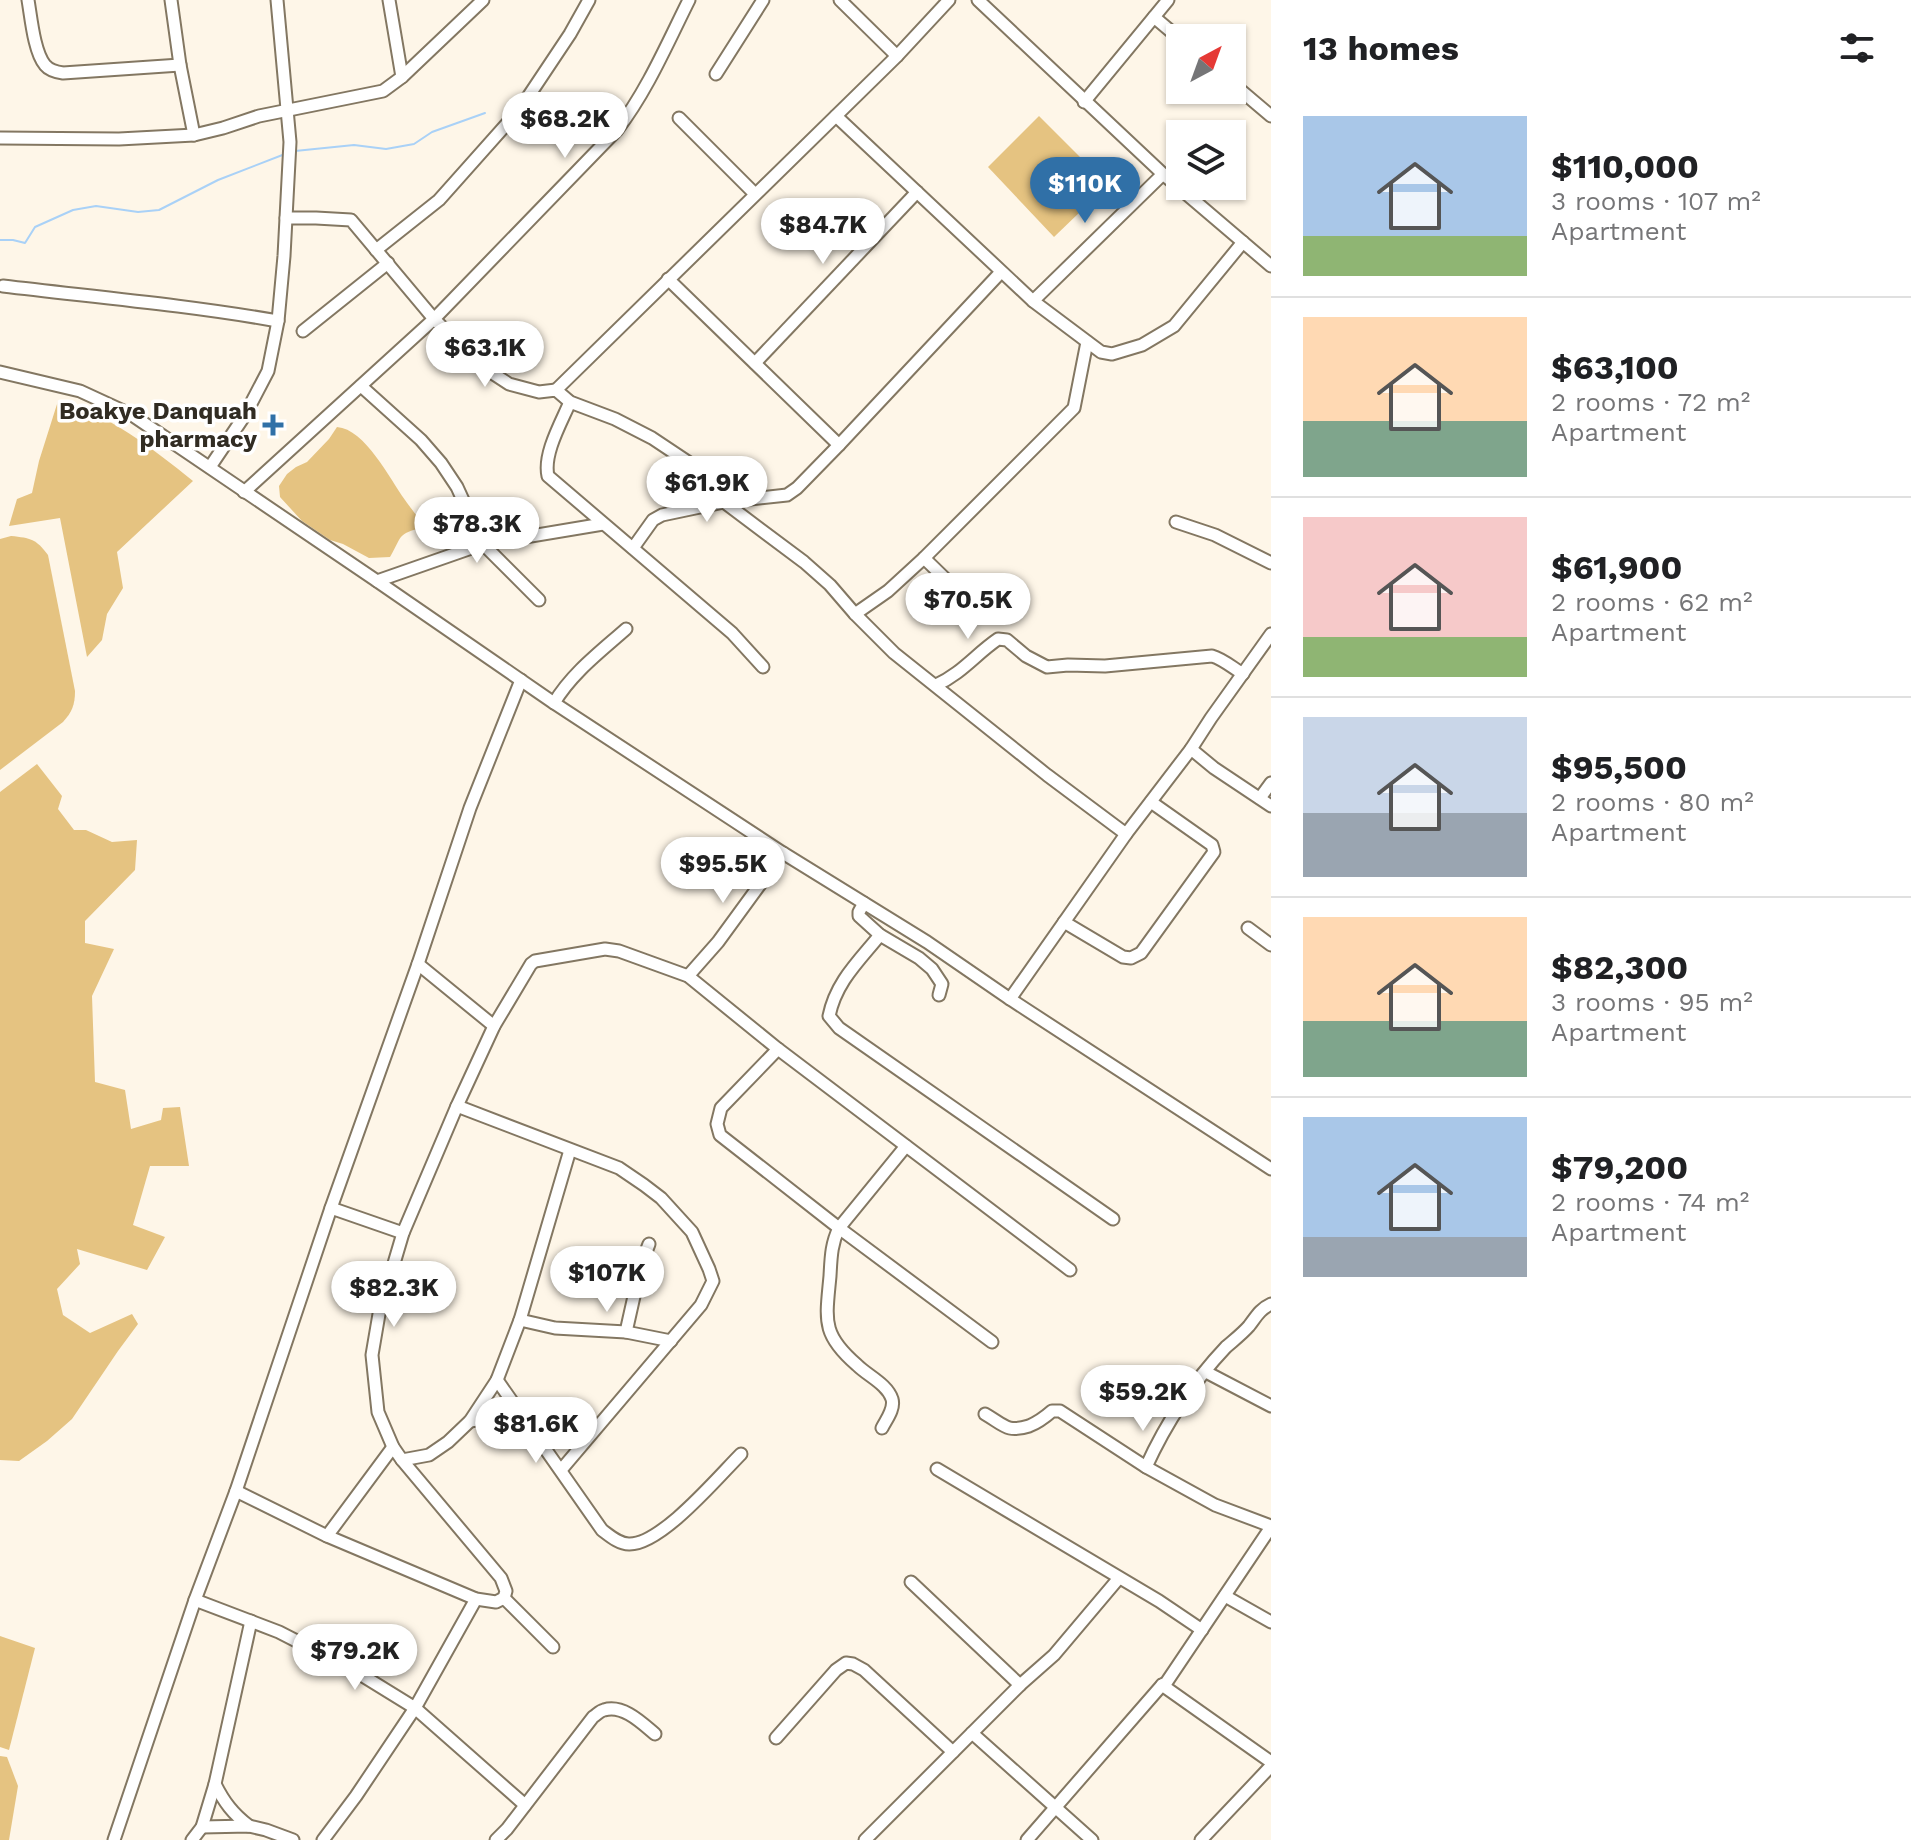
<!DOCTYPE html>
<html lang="en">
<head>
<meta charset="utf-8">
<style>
  :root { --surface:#fff; --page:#f6f6f6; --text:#202124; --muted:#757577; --line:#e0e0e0; --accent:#3070a7 }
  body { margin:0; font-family:"Work Sans",sans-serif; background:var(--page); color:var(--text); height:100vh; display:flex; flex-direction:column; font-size:30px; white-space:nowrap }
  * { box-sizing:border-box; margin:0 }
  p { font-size:26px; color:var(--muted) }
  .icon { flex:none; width:44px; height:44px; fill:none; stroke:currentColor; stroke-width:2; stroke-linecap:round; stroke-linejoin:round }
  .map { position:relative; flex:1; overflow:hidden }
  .panel { display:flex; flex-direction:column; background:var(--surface); width:640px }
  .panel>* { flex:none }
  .needle { width:52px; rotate:41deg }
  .tools { position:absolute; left:1166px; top:24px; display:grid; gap:16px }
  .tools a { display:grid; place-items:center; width:80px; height:80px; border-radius:0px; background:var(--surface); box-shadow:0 2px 6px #0004; font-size:40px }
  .price { position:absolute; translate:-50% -68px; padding:0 18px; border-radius:28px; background:#fff; color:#222; font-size:26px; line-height:52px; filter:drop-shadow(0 2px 4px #0008) }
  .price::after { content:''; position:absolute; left:50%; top:48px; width:24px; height:18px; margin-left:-12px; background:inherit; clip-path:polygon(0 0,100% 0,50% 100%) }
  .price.on { background:var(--accent); color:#fff }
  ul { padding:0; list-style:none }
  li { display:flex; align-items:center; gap:24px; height:200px; padding:0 32px }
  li+li { border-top:2px solid var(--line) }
  li span { display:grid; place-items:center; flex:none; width:224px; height:160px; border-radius:0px; color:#555 }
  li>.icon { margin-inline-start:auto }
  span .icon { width:96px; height:96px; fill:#fffc; stroke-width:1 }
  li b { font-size:34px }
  h2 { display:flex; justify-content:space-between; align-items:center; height:96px; padding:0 32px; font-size:34px }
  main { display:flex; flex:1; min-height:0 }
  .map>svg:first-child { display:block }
</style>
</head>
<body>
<main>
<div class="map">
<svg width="1271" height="1840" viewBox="0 0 1271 1840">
  <rect width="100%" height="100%" fill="#fef6e8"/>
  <g fill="#e5c381">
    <polygon points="1039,116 1108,185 1054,237 988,167"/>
    <path d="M 58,401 C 109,414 152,448 193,481 L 117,552 L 123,588 L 107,614 L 102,640 L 87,657 L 60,518 L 9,526 L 17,499 L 32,493 L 39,461 Z"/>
    <path d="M 337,427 C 365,429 390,479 405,500 C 412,510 418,516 423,527 C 396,535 403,535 390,557 L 369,558 L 343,544 L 330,540 L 302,521 L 280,497 L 279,486 L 287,474 L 296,467 L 307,462 L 329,439 Z"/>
    <path d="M 11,536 C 31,538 36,539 48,555 L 75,691 C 75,705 72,712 63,722 L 0,770 L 0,539 Z"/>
    <polygon points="37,764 62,796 58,809 74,830 86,830 112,842 137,840 135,870 85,921 85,943 114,949 92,996 95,1082 125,1090 131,1129 161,1120 163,1108 180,1107 189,1166 150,1166 133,1225 165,1237 147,1270 77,1249 80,1264 57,1289 63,1315 90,1333 132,1314 138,1324 118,1351 72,1419 47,1441 19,1461 0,1460 0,792"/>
    <polygon points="0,1636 35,1648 9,1750 0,1747"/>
    <polygon points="0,1756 7,1757 18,1786 9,1840 0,1840"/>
  </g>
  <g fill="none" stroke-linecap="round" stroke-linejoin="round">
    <g stroke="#a9d1f7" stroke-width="2">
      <polyline points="295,151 354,145 386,149 414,144 432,132 485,113"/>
      <polyline points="0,240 13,240 25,243 35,227 73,210 96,206 138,212 159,210 218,180 285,154"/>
    </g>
    <defs>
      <g id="minor">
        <path d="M 28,0 C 31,17 34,52 45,65 C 49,70 56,72 63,73 L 180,65"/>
        <polyline points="171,0 180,65 194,135"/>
        <polyline points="389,0 402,77"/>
        <polyline points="840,0 897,56"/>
        <polyline points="978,0 1163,174 1271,266"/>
        <polyline points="1154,17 1180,39"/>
        <polyline points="716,74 763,0"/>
        <polyline points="1232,83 1271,116"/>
        <polyline points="1084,102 1168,0"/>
        <polyline points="836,116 1033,301 1101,352 1112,354 1142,345 1174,326 1243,242"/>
        <polyline points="679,118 755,194"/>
        <polyline points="0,138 119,139 194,135 223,128 259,116 383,91 402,77 483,0"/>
        <polyline points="286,218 316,218 351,220 434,319 483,367 509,384 539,392 556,390 570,402 615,419 652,438 688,462 724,502 804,562 830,585 855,614 894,653 1047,775 1126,834"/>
        <polyline points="376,250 439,200 520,109 570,34 589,0"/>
        <polyline points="668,279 839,445"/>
        <path d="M 3,286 C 95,297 187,305 278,321"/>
        <polyline points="1033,301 1163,174"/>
        <polyline points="303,331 388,263"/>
        <polyline points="755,363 917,192"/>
        <polyline points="0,372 80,391 132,415 377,581 554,703 783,853 927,942 1010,999 1271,1169"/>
        <polyline points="361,386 421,440 441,463 457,487 483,544 539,600"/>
        <polyline points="556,390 897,56 949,0"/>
        <path d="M 570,402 C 561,423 543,454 548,476 L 732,633 L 763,667"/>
        <polyline points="210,467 245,415 268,371 278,321 284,256 290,142 277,0"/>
        <path d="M 244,492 L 434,319 L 617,130 C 647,91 667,44 689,0"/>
        <polyline points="1176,522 1215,535 1271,563"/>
        <polyline points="633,548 653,520 662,515 724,502 787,495 797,488 839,445 1001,272"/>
        <polyline points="924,558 963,596"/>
        <polyline points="377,581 483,544 603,524"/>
        <polyline points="855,614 888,591 924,558 1074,408 1087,342"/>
        <path d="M 936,685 C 961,674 976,654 998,639 L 1007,640 L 1026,656 L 1047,667 L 1068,665 L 1105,666 L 1212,656 C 1223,659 1233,668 1243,674"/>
        <path d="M 554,703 C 572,673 600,652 626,629"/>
        <polyline points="1191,749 1214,768 1271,806"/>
        <polyline points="1260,798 1271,783"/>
        <polyline points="864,903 859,912 859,916 880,935 919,958 932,969 942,984 939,995"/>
        <polyline points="1064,922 1123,957 1131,958 1141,953 1214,852 1212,845 1151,802"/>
        <polyline points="1248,928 1271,945"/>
        <path d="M 880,935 C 858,962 836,982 829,1016 L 839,1028 L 1113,1219"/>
        <polyline points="418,964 494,1026"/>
        <polyline points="688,976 718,942 783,853"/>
        <polyline points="1010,999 1126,834 1191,749 1211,718 1271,634"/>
        <polyline points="778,1049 721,1108 717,1124 720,1135 839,1228 992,1342"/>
        <polyline points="457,1106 619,1168 644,1185 661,1198 692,1232 709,1269 713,1281 701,1305 561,1470"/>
        <polyline points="331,1208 403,1233"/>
        <path d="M 1271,1304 C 1260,1309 1256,1317 1249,1326 C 1242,1334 1234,1340 1226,1347 C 1192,1383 1166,1423 1146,1467 L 1215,1505 L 1271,1526"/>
        <polyline points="520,1320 555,1328 626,1332 641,1265 649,1244"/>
        <polyline points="626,1332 671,1341"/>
        <polyline points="1206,1372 1271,1406"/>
        <path d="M 497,1380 L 602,1530 C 610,1536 619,1544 629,1544 C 661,1545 718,1477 741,1454"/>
        <path d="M 985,1414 C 1004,1425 1007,1433 1029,1426 C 1039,1422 1044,1418 1052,1411 L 1060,1411 L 1146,1467"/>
        <polyline points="470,1421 521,1414"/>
        <path d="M 882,1428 C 886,1420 895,1409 892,1399 C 887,1384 868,1376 857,1365 C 821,1334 826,1320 830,1276 C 831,1259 831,1244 839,1228 L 906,1146"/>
        <polyline points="402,1460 429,1455 448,1442 470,1421 497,1380 520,1320 570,1150"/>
        <polyline points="937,1469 1159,1601 1202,1630"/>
        <polyline points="236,1491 327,1536 476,1599 496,1602 504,1598"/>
        <polyline points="327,1536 393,1447"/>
        <polyline points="911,1582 1020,1685"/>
        <polyline points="1225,1596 1271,1622"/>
        <polyline points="504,1598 506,1591 501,1578 402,1460 393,1447 378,1412 372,1355 379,1314 403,1233 457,1106 494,1026 531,964 535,961 605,949 619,951 688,976 778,1049 1070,1270"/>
        <polyline points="504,1598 553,1647"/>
        <polyline points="195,1600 279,1632 355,1671 415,1708 525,1805"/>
        <polyline points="1162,1685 1271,1762"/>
        <polyline points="972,1733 1092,1840"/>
        <polyline points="776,1738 836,1670 846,1663 853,1664 864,1670 953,1752"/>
        <path d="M 215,1784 C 224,1802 233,1814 249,1826"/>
        <polyline points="202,1827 249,1826 266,1830 293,1840"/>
        <polyline points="114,1840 195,1600 236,1491 331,1208 418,964 470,808 521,680"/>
        <polyline points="192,1840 202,1827 215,1784 251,1621"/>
        <polyline points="323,1840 356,1796 415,1708 476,1599"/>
        <path d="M 496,1840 L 507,1829 L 593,1717 C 597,1715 599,1711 604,1710 C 623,1704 642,1723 655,1734"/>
        <polyline points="865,1840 1020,1685 1054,1655 1119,1578"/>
        <polyline points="1027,1840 1162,1685 1166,1683 1271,1527"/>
        <polyline points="1201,1840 1271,1766"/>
      </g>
    </defs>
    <use href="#minor" stroke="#837762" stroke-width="15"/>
    <use href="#minor" stroke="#fff" stroke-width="11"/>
  </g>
  <path fill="#3070a7" stroke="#fff" stroke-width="3" d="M269 413h8v8h8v8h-8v8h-8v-8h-8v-8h8z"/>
  <g text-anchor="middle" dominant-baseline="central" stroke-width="7" stroke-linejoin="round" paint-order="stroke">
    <g font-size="24" font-weight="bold" fill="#312c23" stroke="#fff" text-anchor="end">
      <text x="257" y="411">Boakye Danquah<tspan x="257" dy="28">pharmacy</tspan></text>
    </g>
  </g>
</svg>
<div class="tools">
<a><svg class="needle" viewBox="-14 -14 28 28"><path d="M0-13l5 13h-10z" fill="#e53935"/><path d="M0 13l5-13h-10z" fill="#757577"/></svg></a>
<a><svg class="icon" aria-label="layers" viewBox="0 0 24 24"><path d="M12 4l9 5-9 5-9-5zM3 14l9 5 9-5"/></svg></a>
</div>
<b class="price" style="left:565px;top:160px">$68.2K</b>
<b class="price on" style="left:1085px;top:225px">$110K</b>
<b class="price" style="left:823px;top:266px">$84.7K</b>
<b class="price" style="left:485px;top:389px">$63.1K</b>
<b class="price" style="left:707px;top:524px">$61.9K</b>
<b class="price" style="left:477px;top:565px">$78.3K</b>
<b class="price" style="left:968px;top:641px">$70.5K</b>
<b class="price" style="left:723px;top:905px">$95.5K</b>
<b class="price" style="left:607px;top:1314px">$107K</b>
<b class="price" style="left:394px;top:1329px">$82.3K</b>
<b class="price" style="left:1143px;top:1433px">$59.2K</b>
<b class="price" style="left:536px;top:1465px">$81.6K</b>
<b class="price" style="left:355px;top:1692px">$79.2K</b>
</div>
<section class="panel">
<h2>13 homes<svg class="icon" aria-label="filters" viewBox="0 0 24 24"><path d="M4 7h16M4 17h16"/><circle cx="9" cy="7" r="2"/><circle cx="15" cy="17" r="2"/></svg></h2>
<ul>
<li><span style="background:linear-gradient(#a9c7e8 75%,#8fb573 0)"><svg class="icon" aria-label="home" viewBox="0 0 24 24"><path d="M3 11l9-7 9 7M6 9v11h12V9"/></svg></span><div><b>$110,000</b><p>3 rooms · 107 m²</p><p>Apartment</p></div></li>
<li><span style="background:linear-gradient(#ffd9b3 65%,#7fa58c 0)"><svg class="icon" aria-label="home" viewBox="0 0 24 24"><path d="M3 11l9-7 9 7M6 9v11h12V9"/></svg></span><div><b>$63,100</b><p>2 rooms · 72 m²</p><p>Apartment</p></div></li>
<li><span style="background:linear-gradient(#f6c9c9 75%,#8fb573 0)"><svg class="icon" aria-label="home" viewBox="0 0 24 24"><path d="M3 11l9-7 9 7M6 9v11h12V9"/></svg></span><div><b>$61,900</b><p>2 rooms · 62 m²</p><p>Apartment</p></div></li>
<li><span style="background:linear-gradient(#c9d6e8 60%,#9aa5b1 0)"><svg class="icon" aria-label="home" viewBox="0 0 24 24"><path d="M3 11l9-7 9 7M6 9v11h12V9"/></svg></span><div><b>$95,500</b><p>2 rooms · 80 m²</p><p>Apartment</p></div></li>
<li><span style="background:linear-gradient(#ffd9b3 65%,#7fa58c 0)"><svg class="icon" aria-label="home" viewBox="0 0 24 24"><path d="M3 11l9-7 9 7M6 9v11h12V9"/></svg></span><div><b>$82,300</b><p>3 rooms · 95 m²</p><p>Apartment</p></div></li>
<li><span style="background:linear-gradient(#a9c7e8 75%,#9aa5b1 0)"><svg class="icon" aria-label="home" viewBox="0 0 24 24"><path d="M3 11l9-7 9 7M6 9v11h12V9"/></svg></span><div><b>$79,200</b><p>2 rooms · 74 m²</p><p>Apartment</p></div></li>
</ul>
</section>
</main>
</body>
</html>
